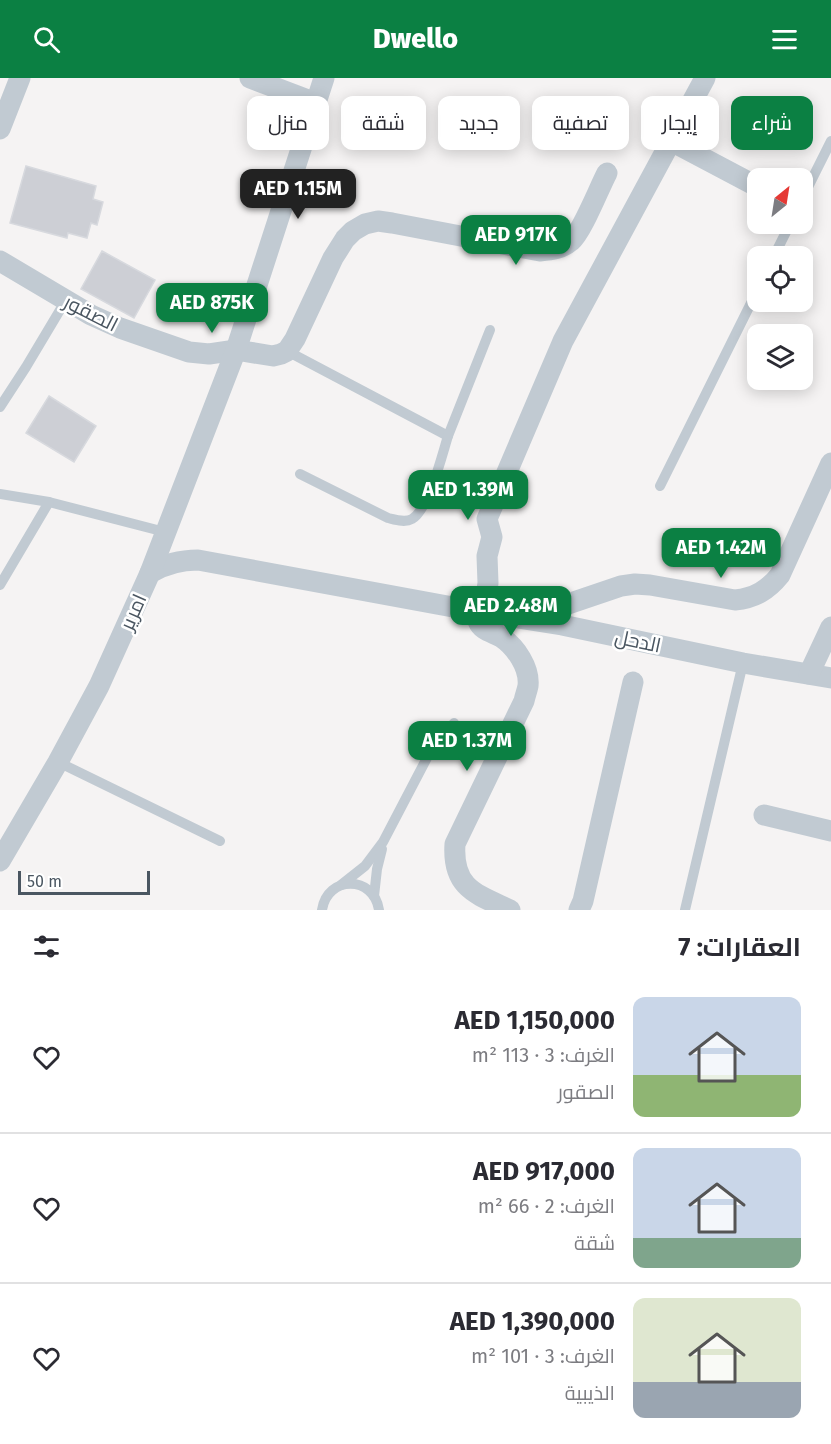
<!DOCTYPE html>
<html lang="ar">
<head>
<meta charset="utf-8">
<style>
  :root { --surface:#fff; --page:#f2f2f3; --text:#2b2b33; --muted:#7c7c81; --line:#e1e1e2; --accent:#0b8043 }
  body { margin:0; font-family:"Fira Sans",Cairo,sans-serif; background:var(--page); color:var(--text); direction:rtl; height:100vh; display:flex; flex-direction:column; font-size:22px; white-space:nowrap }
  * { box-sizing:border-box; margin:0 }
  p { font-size:20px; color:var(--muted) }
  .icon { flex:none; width:33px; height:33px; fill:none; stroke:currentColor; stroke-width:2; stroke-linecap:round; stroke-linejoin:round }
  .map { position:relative; height:832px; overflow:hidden; direction:ltr }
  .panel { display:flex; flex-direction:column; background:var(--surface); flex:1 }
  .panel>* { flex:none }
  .guide { position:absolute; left:18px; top:18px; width:795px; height:54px; direction:rtl; display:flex; gap:12px }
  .needle { width:39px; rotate:30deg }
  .controls { position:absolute; left:747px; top:90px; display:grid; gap:12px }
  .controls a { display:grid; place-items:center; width:66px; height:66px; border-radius:12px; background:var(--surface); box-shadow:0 3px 15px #0003; font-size:30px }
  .scale { position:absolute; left:18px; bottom:15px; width:132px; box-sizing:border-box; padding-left:6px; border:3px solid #4a5661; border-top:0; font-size:16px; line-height:21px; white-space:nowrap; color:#4a5661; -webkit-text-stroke:4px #fff; paint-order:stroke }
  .price { position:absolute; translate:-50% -51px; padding:0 14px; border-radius:12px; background:var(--accent); color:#fff; font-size:20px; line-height:39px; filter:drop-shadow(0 2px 3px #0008) }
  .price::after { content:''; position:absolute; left:50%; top:36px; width:18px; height:14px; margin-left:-9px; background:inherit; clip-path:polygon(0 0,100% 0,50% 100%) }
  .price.active { background:#222; color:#fff }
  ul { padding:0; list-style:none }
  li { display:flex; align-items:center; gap:18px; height:150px; padding:0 30px }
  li+li { border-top:2px solid var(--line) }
  li span { display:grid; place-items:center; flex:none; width:168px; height:120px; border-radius:12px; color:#555 }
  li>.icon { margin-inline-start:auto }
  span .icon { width:72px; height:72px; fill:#fffc; stroke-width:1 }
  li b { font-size:26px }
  h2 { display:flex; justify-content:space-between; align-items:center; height:72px; padding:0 30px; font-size:26px }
  .tag { padding:0 21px; border-radius:12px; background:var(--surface); box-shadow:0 3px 15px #0003; font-size:21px; line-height:54px }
  .tag.active { background:var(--accent); color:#fff }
  header { display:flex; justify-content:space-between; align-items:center; height:78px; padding:0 30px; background:var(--accent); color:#fff; font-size:27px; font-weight:800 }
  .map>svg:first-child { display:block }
</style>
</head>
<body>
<header><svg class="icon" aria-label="menu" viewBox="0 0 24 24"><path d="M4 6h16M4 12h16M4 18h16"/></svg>Dwello<svg class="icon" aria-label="search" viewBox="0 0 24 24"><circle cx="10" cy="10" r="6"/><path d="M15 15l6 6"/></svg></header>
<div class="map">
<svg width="831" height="832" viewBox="0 0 831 832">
  <rect width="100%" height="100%" fill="#f5f3f3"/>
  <g fill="#cdcfd5" stroke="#d7d9de" stroke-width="1.5">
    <polygon points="26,88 96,108 93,121 103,124 97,147 91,145 87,160 68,155 67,160 10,145"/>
    <polygon points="102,173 155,202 134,240 81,211"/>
    <polygon points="49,318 96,348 74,384 26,355"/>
  </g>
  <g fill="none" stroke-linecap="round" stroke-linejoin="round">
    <g stroke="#c1cad2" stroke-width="10">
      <polyline points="802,121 831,63"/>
      <polyline points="774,178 790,146"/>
      <path d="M 287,273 L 448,358 C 442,377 429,431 412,441 C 405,445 396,442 388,440 L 300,396"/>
      <polyline points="0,329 26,289 66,222"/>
      <polyline points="448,358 490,252"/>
      <polyline points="660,408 758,211"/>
      <polyline points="0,416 49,424 165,454"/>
      <polyline points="0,507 49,424"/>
      <polyline points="58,684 220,763"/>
      <polyline points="341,807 365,788 383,764 429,676 445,655 454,645"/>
      <polyline points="374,818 377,791 382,771"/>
      <path d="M 322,832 C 327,797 374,797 379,832"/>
      <polyline points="685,832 743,585"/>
    </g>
    <g stroke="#c1cad2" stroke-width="21">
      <polyline points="250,0 316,25"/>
      <polyline points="0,51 20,0"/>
      <polyline points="671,63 758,109"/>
      <path d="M 0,183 L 91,237 L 120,250 L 189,274 L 209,276 L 236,272 L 273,278 L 281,276 L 287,273 L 295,261 L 333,180 L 345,161 L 353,153 L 365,146 L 378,143 L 392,145 L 540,173 C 551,172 562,171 571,163 C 582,154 599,110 607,95"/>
      <path d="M 150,495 C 165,486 180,482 198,482 L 480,534 L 562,547 L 743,585 L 831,600"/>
      <path d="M 562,528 L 621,508 L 635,506 L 650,507 L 735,522 C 755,520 768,512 780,497 L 831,385"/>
      <polyline points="809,596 831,549"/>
      <polyline points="764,737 831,753"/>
      <polyline points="0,783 58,684 99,608 150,495 236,272 324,0"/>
      <path d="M 510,832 C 476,816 452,810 455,766 L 524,623 C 525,618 527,613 528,608 C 530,590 516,569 501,559 C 492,554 482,553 478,543 L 486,518 L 488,505 L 487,478 L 492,459 L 487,441 L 563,263 L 705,0"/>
      <polyline points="579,832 583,823 633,604"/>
    </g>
  </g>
  <g text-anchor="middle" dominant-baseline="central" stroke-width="5" stroke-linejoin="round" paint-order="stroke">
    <g font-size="20" fill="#4a5661" stroke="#fff">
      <text transform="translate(91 235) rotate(27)">الصقور</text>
      <text transform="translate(133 534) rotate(-66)">امرير</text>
      <text transform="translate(638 563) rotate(12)">الدحل</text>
    </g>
  </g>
</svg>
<div class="controls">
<a><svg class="needle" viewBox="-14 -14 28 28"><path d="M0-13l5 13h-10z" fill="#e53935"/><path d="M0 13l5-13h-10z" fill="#7c7c81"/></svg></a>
<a><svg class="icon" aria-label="locate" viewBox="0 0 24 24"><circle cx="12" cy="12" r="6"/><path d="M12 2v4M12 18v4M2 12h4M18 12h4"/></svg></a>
<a><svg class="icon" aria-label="layers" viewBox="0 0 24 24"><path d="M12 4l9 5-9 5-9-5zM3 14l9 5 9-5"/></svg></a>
</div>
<div class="scale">50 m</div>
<b class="price active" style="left:298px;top:142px">AED 1.15M</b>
<b class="price" style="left:516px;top:188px">AED 917K</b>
<b class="price" style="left:212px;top:256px">AED 875K</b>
<b class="price" style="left:468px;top:443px">AED 1.39M</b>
<b class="price" style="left:721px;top:501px">AED 1.42M</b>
<b class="price" style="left:511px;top:559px">AED 2.48M</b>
<b class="price" style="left:467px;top:694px">AED 1.37M</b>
<div class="guide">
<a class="tag active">شراء</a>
<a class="tag">إيجار</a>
<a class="tag">تصفية</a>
<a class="tag">جديد</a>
<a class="tag">شقة</a>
<a class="tag">منزل</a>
</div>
</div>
<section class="panel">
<h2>العقارات: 7<svg class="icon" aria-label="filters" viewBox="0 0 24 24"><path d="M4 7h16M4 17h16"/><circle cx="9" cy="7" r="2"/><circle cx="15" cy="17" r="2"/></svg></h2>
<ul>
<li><span style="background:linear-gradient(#c9d6e8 65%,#8fb573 0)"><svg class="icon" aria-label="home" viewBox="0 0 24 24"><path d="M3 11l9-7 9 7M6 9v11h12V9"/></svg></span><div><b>AED 1,150,000</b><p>الغرف: 3 · 113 m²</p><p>الصقور</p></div><svg class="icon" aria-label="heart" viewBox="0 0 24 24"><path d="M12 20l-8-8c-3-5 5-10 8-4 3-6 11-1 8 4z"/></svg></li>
<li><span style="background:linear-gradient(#c9d6e8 75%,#7fa58c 0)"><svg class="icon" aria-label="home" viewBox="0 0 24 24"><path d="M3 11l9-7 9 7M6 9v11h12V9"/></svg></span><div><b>AED 917,000</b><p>الغرف: 2 · 66 m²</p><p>شقة</p></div><svg class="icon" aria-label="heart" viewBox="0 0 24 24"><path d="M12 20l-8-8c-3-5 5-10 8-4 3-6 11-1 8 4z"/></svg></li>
<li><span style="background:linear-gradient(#dfe7d0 70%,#9aa5b1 0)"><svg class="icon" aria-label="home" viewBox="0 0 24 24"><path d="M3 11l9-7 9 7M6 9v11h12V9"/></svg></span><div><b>AED 1,390,000</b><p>الغرف: 3 · 101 m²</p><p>الذيبية</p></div><svg class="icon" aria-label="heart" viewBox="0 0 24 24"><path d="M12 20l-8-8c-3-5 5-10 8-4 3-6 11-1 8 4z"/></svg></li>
</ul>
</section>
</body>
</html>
